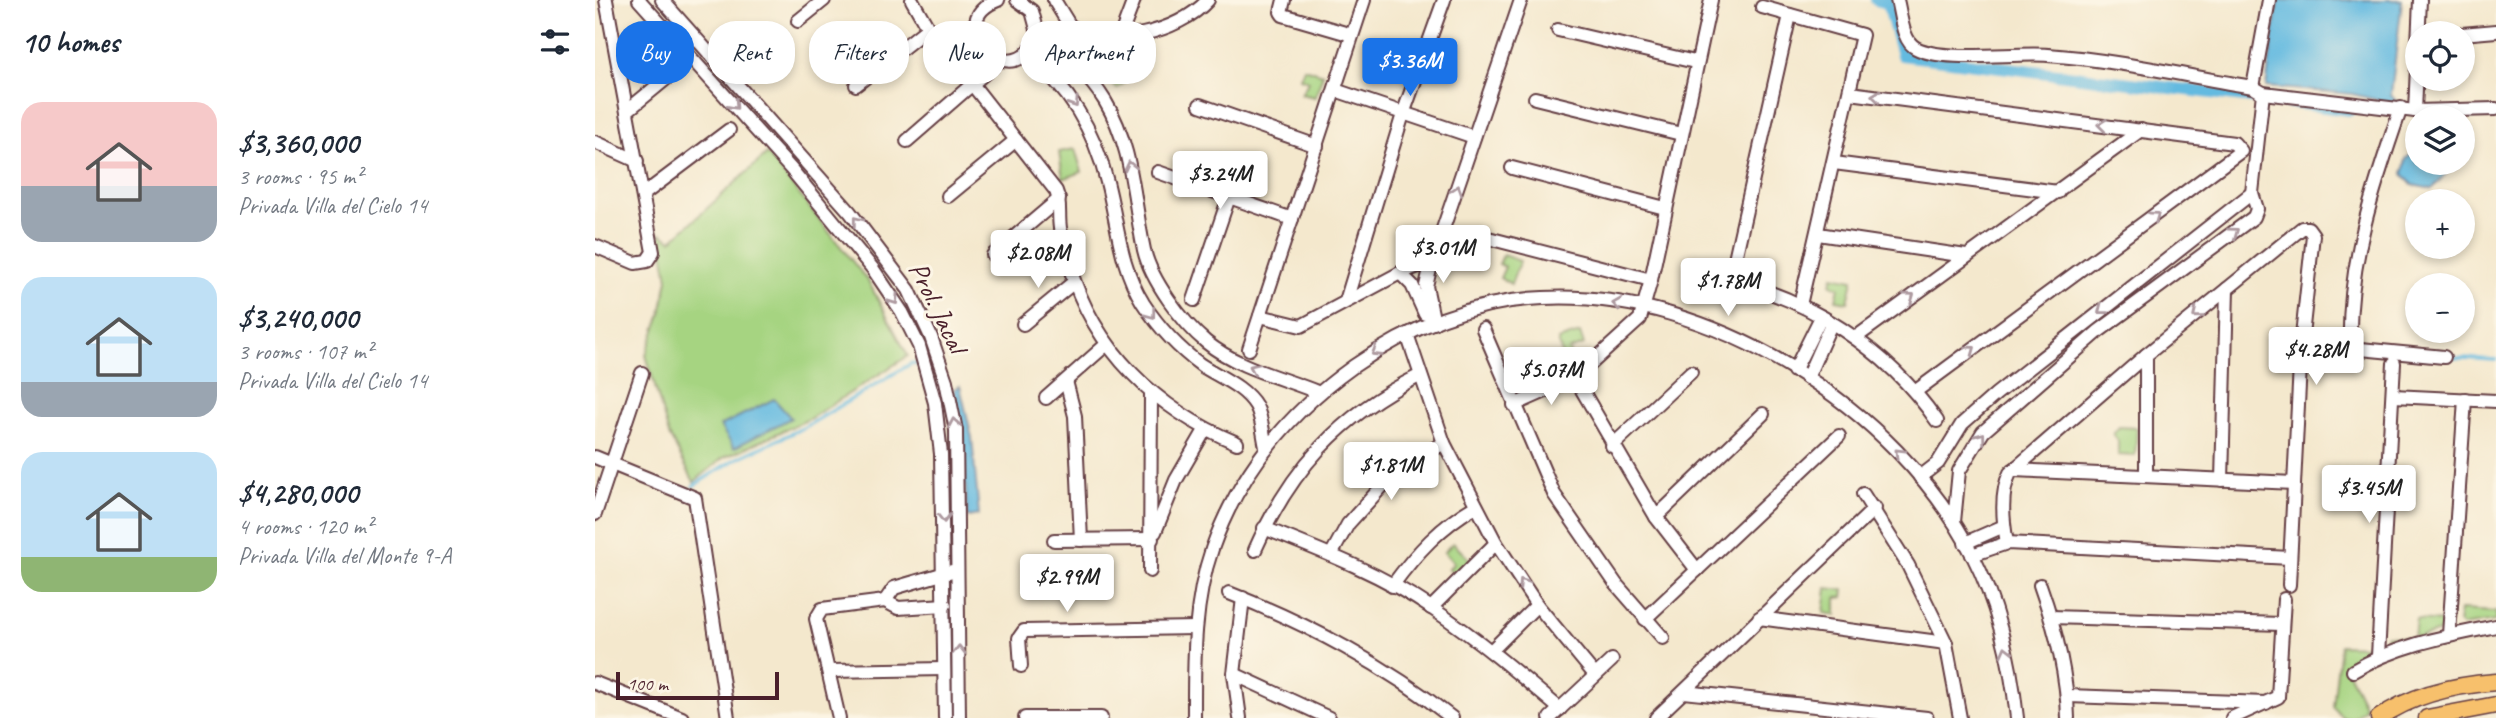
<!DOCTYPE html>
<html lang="en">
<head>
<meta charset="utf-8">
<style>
  :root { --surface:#fff; --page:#f6f6f7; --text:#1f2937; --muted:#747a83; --accent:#1a73e8 }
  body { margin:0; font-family:Caveat,sans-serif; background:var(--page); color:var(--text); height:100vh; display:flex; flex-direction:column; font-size:26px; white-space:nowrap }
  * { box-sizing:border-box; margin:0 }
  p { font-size:23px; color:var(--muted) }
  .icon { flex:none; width:38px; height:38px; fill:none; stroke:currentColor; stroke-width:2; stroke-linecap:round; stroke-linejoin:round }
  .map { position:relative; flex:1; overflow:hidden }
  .details { display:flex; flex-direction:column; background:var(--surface); width:595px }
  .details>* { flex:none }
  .hud { position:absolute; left:21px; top:21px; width:665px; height:63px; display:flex; gap:14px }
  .fabs { position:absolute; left:1810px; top:21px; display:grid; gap:14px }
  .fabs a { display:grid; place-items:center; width:70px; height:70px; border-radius:50%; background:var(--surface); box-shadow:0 4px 10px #0003; font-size:35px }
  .scale { position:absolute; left:21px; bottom:18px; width:163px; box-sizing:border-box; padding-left:7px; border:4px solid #4a1f2b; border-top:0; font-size:19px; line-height:24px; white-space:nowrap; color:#4a1f2b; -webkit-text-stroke:5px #fcf5e5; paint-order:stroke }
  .price { position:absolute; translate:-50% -60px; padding:0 16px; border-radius:7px; background:#fff; color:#222; font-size:23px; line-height:46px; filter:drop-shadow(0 2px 4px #0008) }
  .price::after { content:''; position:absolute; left:50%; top:42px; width:21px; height:16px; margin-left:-10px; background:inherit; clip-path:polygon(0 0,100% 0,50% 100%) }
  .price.on { background:var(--accent); color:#fff }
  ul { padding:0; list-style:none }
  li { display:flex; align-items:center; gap:21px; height:175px; padding:0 21px }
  li span { display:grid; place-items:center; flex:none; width:196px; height:140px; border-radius:21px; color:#555 }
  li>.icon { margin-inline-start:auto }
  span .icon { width:84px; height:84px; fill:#fffc; stroke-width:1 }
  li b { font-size:30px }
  h2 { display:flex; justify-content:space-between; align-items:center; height:84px; padding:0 21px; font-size:30px }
  .chip { padding:0 24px; border-radius:28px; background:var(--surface); box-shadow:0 4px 10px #0003; font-size:24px; line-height:63px }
  .chip.on { background:var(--accent); color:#fff }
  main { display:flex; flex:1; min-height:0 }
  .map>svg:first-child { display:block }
</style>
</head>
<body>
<main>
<section class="details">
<h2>10 homes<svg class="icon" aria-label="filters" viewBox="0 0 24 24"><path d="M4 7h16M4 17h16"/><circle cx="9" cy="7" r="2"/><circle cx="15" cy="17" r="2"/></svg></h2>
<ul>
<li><span style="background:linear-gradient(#f6c9c9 60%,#9aa5b1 0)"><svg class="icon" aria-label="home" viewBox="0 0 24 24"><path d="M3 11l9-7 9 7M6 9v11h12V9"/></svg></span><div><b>$3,360,000</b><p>3 rooms · 95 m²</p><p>Privada Villa del Cielo 14</p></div></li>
<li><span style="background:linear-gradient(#bfe0f5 75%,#9aa5b1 0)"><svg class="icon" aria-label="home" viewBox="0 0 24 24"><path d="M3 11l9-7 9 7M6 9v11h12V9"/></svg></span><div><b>$3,240,000</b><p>3 rooms · 107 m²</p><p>Privada Villa del Cielo 14</p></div></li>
<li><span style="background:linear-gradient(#bfe0f5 75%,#8fb573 0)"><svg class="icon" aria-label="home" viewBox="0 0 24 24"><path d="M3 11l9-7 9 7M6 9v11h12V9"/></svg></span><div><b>$4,280,000</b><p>4 rooms · 120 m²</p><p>Privada Villa del Monte 9-A</p></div></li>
</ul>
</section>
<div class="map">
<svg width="1901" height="718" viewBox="0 0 1901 718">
  <rect width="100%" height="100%" fill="#fcf5e5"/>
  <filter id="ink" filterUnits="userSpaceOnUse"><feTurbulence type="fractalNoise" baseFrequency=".0143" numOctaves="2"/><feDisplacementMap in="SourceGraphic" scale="14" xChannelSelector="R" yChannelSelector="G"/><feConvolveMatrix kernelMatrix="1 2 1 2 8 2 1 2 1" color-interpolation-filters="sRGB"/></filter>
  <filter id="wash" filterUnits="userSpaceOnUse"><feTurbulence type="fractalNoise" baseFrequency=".00686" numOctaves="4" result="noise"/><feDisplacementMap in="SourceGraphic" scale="28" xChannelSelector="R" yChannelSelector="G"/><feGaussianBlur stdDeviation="1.57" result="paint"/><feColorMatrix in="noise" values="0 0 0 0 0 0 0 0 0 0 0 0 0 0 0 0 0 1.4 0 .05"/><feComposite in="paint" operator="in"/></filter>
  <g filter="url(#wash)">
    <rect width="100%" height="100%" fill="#f4e8cd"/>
    <g fill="#a6d481" stroke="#787a56" stroke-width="2">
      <polygon points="531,64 539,75 522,89 506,75 514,70 520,78"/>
      <polygon points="709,68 728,74 720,97 706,94 714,81 705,78"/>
      <polygon points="480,149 487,172 468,179 464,152"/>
      <polygon points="172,154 273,281 313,356 214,419 128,458 99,482 74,435 51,355 66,314 73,279 65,233 77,240"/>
      <polygon points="908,255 925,261 916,284 905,278 910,267 904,264"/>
      <polygon points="1238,276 1258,280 1253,302 1241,300 1244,287 1236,284"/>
      <polygon points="985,333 989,345 974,350 976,356 968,359 963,340"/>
      <polygon points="1524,427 1542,428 1540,456 1523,455 1523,441 1518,434"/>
      <polygon points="858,543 875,560 861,574 853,569 859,563 849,552"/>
      <polygon points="1232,588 1249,590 1248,597 1241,598 1241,615 1229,613"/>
      <polygon points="1865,610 1901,612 1901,621 1867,626 1863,623"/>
      <polygon points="1821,620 1848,622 1845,632 1795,646 1791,643 1791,635 1819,638"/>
      <polygon points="1745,645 1775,646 1774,653 1753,672 1770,707 1759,718 1748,718 1738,707"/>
    </g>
    <g fill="#63bae0" stroke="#566c86" stroke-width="2">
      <polygon points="1683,0 1807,0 1796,95 1804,105 1757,94 1671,87"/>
      <polygon points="1822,149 1822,163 1851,163 1851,174 1837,189 1817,185 1808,174 1811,159"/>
      <polygon points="365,386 377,438 384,515 372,517 368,440 359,389"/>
      <polygon points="179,399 196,418 139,448 125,426"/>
    </g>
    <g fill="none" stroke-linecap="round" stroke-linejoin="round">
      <g stroke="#63bae0" stroke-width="3.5">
        <polyline points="1755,110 1767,111"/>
        <polyline points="1826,117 1901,116"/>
        <polyline points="1851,357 1901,360"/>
        <polyline points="333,366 340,367 350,404"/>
        <polyline points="98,486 139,460 210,427 317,363 325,365"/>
      </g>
      <polyline stroke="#63bae0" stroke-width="12" points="1281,0 1293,3 1307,55 1755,110"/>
    </g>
  </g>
  <g filter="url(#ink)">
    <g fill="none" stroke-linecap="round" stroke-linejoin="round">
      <defs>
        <g id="minor">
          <polyline points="44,0 196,169 278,269 307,312 324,346 340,403 346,454 350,718"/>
          <polyline points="67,0 255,212 314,290 336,337 351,381 361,430 364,718"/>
          <path d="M 317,0 L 333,28 L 461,191 C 466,203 463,215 465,228 C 467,241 470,253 474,265 C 499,350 562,410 642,443"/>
          <path d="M 403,0 C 342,23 422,102 443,33 L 437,11 L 422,0"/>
          <path d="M 459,0 L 475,26 C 515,49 583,33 613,0"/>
          <polyline points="689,0 686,12 688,15 757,35"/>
          <path d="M 1302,0 C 1306,14 1307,41 1321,48 C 1350,63 1420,52 1453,55 C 1522,60 1591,76 1658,87 L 1668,93 L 1820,111 L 1901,109"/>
          <polyline points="1167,7 1267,35 1205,305"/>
          <polyline points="203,21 229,0"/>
          <polyline points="963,30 1100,62"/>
          <path d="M 443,33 C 468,54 493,73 510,101 C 538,147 538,199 549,250 C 556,280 587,322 611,342 C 643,368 685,377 722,392"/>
          <polyline points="1867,34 1901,31"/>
          <polyline points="525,37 539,0"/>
          <path d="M 432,54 C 474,88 499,129 512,182 C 523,224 524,264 548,303 C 563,326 584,349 606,365 C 624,377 649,386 661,406 C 667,417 668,434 671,447"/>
          <polyline points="261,85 333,28"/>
          <polyline points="1658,87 1674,0"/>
          <polyline points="740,90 879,137"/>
          <polyline points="1255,93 1639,143 1646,151 1321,391"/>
          <polyline points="940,98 1086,134"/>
          <polyline points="605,105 722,146"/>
          <path d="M 1806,108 C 1779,185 1752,265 1755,348 L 1849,357"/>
          <polyline points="33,110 84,68"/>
          <polyline points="1820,111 1825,0"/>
          <polyline points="312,141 405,60"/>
          <polyline points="0,142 42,161"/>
          <polyline points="1239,163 1463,192"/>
          <polyline points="917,168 1070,208"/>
          <polyline points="563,172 697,219"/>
          <polyline points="49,194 134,130"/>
          <polyline points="353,196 421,140"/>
          <polyline points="1223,234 1371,256"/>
          <polyline points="893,238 1056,280"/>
          <polyline points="0,246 40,263 52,261 58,252 11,0"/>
          <polyline points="398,255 464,199"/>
          <polyline points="837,261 831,286 839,323"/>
          <polyline points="805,273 817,285 830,314"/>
          <path d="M 1123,279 C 1209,293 1294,351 1342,421"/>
          <polyline points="1135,281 1195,15"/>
          <polyline points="599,300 634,197"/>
          <polyline points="751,301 808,114 849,0"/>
          <polyline points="665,316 706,326 805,273 837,261 926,0"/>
          <polyline points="428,324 479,282"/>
          <polyline points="888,329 959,494 1021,584 1068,638"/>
          <polyline points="812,334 849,443 901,543 942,605 1000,675"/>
          <polyline points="1260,338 1546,130"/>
          <polyline points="654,349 769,0"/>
          <polyline points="1551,355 1551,476"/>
          <polyline points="1199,371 1226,317"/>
          <polyline points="980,378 1061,517 1102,570"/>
          <polyline points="1212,378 1236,324"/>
          <polyline points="471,381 480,416 486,540"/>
          <polyline points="1798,396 1901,401"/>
          <polyline points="451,398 512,344"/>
          <polyline points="919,405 980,378 1045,319 1056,280 1116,0"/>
          <polyline points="1017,446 1096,372"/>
          <polyline points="0,457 100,498 133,718"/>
          <polyline points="1418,470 1699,483"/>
          <polyline points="1325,477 1343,463 1367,424 1401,394 1657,193"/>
          <polyline points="1627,480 1632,289"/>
          <polyline points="1268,494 1313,565 1351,643 1365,718"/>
          <polyline points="0,514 47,373"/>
          <polyline points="1061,517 1168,414"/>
          <polyline points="1359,522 1364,471 1388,432 1504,331 1659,217 1662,209 1657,193 1668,93"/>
          <path d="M 669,528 C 727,551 787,574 838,609 C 883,639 924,674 965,709"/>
          <polyline points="560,532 581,480 610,430"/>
          <polyline points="459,540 557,539"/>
          <polyline points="1370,543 1409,526"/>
          <path d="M 1412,543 C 1408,522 1405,493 1415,473 L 1551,355 L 1707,228 L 1713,228 L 1718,235 L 1706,345 L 1694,585"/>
          <path d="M 660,550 C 695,470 745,415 824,376"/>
          <polyline points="736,555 753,524 801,471 849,443"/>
          <polyline points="1377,555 1412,543 1695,558"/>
          <polyline points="555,571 556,394"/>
          <path d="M 1445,585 C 1460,627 1472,673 1473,718"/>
          <path d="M 797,586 C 821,553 846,526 881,506"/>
          <path d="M 634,593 C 711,623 792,666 857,718"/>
          <polyline points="290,601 299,588 357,571"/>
          <polyline points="836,608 901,543"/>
          <polyline points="1456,617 1687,624"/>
          <polyline points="1164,618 1351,643"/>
          <polyline points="1050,619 1244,436"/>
          <polyline points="1854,635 1870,399"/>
          <polyline points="896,651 942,605"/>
          <polyline points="1783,656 1799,363"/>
          <polyline points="426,666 424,638 429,631 600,628"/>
          <polyline points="235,671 349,669"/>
          <path d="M 1758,671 C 1802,645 1852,636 1901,626"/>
          <polyline points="639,674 734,718"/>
          <polyline points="0,683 87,718"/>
          <polyline points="1089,692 1332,718"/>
          <polyline points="1473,696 1671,703"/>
          <polyline points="244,718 221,619 227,609 290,601 303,608 350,605"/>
          <polyline points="430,718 506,718"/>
          <path d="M 599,718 C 599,661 598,604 617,549 C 644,472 693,413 759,366 C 815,327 879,301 948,298 C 1114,289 1303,408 1377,554 C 1403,605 1416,662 1422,718"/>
          <polyline points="645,718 639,674 648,598"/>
          <polyline points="955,718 1017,660"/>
          <polyline points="1061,718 1280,508"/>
          <polyline points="1637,718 1683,697 1689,599"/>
        </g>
        <g id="major">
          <path d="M 1784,718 C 1818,694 1860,685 1901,682"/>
          <polyline points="1832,718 1901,705"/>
        </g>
      </defs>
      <use href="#minor" stroke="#643d43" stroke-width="16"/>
      <use href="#major" stroke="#643d43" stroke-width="19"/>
      <use href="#minor" stroke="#fff" stroke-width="12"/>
      <use href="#major" stroke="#f7c06c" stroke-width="16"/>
    </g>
    <defs><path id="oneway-chevron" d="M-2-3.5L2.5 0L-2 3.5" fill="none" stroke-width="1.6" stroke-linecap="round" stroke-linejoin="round" transform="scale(1.75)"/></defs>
    <g stroke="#ae9aa0">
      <use href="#oneway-chevron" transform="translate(1281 96) rotate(-173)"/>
      <use href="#oneway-chevron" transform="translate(479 103) rotate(57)"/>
      <use href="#oneway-chevron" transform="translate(139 105) rotate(48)"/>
      <use href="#oneway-chevron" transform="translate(1507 125) rotate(-173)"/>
      <use href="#oneway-chevron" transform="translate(535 166) rotate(-103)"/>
      <use href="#oneway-chevron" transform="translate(862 190) rotate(-72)"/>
      <use href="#oneway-chevron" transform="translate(1560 216) rotate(-36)"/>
      <use href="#oneway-chevron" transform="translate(262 221) rotate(-128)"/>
      <use href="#oneway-chevron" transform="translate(1639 232) rotate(-36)"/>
      <use href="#oneway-chevron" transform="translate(1315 297) rotate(-36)"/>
      <use href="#oneway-chevron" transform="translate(299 300) rotate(55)"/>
      <use href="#oneway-chevron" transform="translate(1022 304) rotate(-172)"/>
      <use href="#oneway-chevron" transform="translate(1507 310) rotate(142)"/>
      <use href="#oneway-chevron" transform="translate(556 314) rotate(53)"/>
      <use href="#oneway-chevron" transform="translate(1602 314) rotate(141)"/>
      <use href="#oneway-chevron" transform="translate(1376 350) rotate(-36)"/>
      <use href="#oneway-chevron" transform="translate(781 352) rotate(149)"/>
      <use href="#oneway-chevron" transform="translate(659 368) rotate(-156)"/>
      <use href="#oneway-chevron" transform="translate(359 423) rotate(-100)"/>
      <use href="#oneway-chevron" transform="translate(1386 437) rotate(-53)"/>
      <use href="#oneway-chevron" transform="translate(1304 453) rotate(-135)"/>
      <use href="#oneway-chevron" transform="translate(349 518) rotate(89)"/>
      <use href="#oneway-chevron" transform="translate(928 583) rotate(-124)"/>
      <use href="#oneway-chevron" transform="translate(364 650) rotate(-90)"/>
      <use href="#oneway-chevron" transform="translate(1411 651) rotate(-104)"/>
    </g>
  </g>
  <g text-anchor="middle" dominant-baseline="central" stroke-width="6" stroke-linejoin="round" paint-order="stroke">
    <g font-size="28" fill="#4a1f2b" stroke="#fcf5e5">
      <text transform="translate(343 307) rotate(64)">Prol. Jacal</text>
    </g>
  </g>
</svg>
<div class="fabs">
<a><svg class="icon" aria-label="locate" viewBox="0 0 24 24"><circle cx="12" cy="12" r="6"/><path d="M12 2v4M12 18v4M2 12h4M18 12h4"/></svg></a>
<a><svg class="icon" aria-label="layers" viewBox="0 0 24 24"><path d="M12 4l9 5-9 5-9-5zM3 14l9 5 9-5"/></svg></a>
<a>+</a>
<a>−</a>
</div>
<div class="scale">100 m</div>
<b class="price on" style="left:815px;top:98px">$3.36M</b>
<b class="price" style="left:625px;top:211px">$3.24M</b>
<b class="price" style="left:848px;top:285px">$3.01M</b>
<b class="price" style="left:443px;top:290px">$2.08M</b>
<b class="price" style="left:1133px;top:318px">$1.78M</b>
<b class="price" style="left:1721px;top:387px">$4.28M</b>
<b class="price" style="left:956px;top:407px">$5.07M</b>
<b class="price" style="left:796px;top:502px">$1.81M</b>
<b class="price" style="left:1774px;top:525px">$3.45M</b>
<b class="price" style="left:472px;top:614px">$2.99M</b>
<div class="hud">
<a class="chip on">Buy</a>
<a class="chip">Rent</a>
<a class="chip">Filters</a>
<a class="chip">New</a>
<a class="chip">Apartment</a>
</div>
</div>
</main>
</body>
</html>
